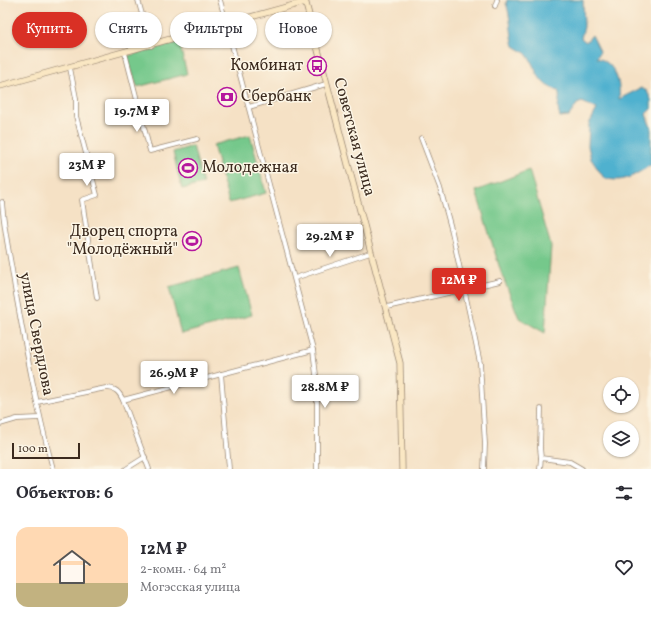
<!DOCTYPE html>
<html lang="ru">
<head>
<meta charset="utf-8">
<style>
  :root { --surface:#fff; --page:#f2f2f3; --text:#2b2b33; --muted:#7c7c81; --accent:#d93025 }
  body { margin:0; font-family:Vollkorn,serif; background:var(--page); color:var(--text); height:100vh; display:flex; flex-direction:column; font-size:15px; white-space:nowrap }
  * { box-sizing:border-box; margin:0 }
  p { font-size:13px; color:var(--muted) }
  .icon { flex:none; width:22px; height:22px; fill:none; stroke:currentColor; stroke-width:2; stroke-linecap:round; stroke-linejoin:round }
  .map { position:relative; height:469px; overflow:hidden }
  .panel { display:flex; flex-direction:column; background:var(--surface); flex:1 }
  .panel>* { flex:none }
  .hud { position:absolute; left:12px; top:12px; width:400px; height:36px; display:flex; gap:8px }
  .fabs { position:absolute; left:603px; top:377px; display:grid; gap:8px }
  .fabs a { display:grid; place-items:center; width:36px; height:36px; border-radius:50%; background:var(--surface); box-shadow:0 1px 3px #0004; font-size:20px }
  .scale { position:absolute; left:12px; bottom:10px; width:68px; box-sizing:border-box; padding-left:4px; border:2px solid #3b2a1e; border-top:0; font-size:11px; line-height:14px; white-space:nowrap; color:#3b2a1e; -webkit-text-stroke:3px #fcf5e5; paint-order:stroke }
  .price { position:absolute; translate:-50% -34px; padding:0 9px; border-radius:4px; background:#fff; color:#222; font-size:13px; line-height:26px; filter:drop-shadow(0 1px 2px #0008) }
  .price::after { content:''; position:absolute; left:50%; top:24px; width:12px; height:9px; margin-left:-6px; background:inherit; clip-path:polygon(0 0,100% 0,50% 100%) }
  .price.on { background:var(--accent); color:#fff }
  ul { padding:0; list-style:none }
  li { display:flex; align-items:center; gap:12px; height:100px; padding:0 16px }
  li span { display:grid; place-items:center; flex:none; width:112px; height:80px; border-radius:12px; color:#555 }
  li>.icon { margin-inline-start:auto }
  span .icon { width:48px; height:48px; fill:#fffc; stroke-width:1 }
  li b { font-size:17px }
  h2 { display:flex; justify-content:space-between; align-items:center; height:48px; padding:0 16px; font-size:17px }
  .pill { padding:0 14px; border-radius:18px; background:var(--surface); box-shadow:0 1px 3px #0004; font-size:14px; line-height:36px }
  .pill.on { background:var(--accent); color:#fff }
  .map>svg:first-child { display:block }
</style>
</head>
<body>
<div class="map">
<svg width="651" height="469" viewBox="0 0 651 469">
  <rect width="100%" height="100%" fill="#fcf5e5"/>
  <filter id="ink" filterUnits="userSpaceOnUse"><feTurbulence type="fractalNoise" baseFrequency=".025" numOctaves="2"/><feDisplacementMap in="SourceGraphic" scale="8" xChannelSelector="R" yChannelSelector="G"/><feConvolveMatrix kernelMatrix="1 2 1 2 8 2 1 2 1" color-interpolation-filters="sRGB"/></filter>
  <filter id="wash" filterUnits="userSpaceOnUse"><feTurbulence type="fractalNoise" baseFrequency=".012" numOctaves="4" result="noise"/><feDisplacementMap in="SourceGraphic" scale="16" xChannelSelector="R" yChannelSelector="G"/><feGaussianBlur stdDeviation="0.9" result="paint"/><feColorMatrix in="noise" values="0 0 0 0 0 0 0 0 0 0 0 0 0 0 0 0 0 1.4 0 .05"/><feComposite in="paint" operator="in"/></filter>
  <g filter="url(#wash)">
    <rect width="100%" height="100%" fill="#f5e1c5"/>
    <g fill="#75c88b" stroke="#587954">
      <polygon points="179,42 187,74 137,87 127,56"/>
      <polygon points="250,135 266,193 229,203 213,145"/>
      <polygon points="193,146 203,184 182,189 173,152"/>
      <polygon points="529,170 551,246 545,333 519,318 501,272 476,191"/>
      <polygon points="239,268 252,315 181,334 169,287"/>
    </g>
    <path fill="#50b1cf" stroke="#466e76" d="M 507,0 L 583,0 L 584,27 L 581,38 L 586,42 L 592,35 L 600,51 L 597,58 C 615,62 621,83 619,99 L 641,88 L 647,91 L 651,100 L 651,109 L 646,114 L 651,128 L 651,165 C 634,175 625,184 604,178 L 591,159 L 588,146 L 589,124 L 597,109 L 582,102 L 577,104 L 569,116 L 560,117 C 555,103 562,101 558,90 C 537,85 538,70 527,55 C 524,51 518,49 514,46 C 510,31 511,17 506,3 Z"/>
  </g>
  <g filter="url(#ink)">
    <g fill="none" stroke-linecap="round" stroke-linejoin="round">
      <defs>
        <g id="street">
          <polyline points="138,0 151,46"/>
          <polyline points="220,0 313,350 317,383 317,469"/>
          <polyline points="495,6 497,0"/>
          <polyline points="125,53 150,151 197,139"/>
          <polyline points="70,68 76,98 76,116 97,195 82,200 97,298"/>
          <polyline points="249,107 326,84"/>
          <polyline points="421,138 440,188 452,232 480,363 485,444 484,469"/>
          <path d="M 2,202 C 4,231 11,260 15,289 C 26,350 37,410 53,469"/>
          <polyline points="295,278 370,253"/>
          <polyline points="387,307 500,281"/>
          <polyline points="221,374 229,469"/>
          <polyline points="123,400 149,469"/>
          <path d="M 37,402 L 106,388 C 116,388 119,392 123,400 L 313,350"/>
          <polyline points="541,409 540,448 541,458 570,462 582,469"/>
          <polyline points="0,424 17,419 39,418"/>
          <polyline points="126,469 145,457"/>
          <polyline points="540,469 541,458"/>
        </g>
        <g id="secondary">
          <polyline points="305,0 400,363 402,469"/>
          <polyline points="0,86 305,2"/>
        </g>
      </defs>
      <use href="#street" stroke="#988672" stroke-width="5.5"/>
      <use href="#secondary" stroke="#988672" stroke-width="7"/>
      <use href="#street" stroke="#fff" stroke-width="4"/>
      <use href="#secondary" stroke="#fae7c3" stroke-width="5.5"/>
    </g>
  </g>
  <defs>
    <symbol id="bus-ring" viewBox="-11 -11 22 22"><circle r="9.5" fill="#fcf5e5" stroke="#b5179e" stroke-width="1.5"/><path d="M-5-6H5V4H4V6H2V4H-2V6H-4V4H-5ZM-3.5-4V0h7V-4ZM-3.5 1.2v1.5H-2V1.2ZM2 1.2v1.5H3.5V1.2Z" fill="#b5179e"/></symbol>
    <symbol id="bank-ring" viewBox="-11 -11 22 22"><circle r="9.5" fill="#fcf5e5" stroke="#b5179e" stroke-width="1.5"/><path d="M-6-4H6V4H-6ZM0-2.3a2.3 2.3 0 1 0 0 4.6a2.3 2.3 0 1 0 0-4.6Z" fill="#b5179e"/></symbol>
    <symbol id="stadium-ring" viewBox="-11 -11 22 22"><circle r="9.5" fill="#fcf5e5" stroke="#b5179e" stroke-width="1.5"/><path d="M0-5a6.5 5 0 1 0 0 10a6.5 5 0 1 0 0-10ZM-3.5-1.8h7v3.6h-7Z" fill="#b5179e"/></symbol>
  </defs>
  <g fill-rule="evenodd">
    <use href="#bus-ring" x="306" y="55" width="22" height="22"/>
    <use href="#bank-ring" x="216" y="86" width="22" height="22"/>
    <use href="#stadium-ring" x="177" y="157" width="22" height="22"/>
    <use href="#stadium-ring" x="181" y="230" width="22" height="22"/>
  </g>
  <g text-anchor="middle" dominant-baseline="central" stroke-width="3" stroke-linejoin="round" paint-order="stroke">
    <g font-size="16" fill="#3b2a1e" stroke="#fcf5e5" text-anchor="end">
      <text x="303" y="66">Комбинат</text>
      <text x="241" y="97" text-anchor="start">Сбербанк</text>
      <text x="202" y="168" text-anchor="start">Молодежная</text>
      <text x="178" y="232">Дворец спорта<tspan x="178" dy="18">"Молодёжный"</tspan></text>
    </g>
    <g font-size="16" fill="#3b2a1e" stroke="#fcf5e5">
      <text transform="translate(354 137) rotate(75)">Советская улица</text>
      <text transform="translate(36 334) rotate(79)">улица Свердлова</text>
    </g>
  </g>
</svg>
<div class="fabs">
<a><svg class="icon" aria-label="locate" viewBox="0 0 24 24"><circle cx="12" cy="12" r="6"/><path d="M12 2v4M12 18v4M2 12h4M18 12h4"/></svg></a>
<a><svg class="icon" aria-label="layers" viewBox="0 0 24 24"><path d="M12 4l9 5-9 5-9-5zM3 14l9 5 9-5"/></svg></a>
</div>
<div class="scale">100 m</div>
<b class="price" style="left:137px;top:133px">19.7M ₽</b>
<b class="price" style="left:87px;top:187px">23M ₽</b>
<b class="price" style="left:330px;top:258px">29.2M ₽</b>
<b class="price on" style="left:459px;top:302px">12M ₽</b>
<b class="price" style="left:174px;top:395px">26.9M ₽</b>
<b class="price" style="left:325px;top:409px">28.8M ₽</b>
<div class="hud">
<a class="pill on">Купить</a>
<a class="pill">Снять</a>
<a class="pill">Фильтры</a>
<a class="pill">Новое</a>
</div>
</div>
<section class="panel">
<h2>Объектов: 6<svg class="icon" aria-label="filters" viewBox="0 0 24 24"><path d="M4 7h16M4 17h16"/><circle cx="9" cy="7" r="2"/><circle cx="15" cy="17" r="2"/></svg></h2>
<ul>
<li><span style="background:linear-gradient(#ffd9b3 70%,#c2b280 0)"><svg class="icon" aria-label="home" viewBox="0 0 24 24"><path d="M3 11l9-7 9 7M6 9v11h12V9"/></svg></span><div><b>12M ₽</b><p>2-комн. · 64 m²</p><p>Могэсская улица</p></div><svg class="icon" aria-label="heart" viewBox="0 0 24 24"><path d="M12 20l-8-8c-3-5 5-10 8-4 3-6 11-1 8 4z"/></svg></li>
</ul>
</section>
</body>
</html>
